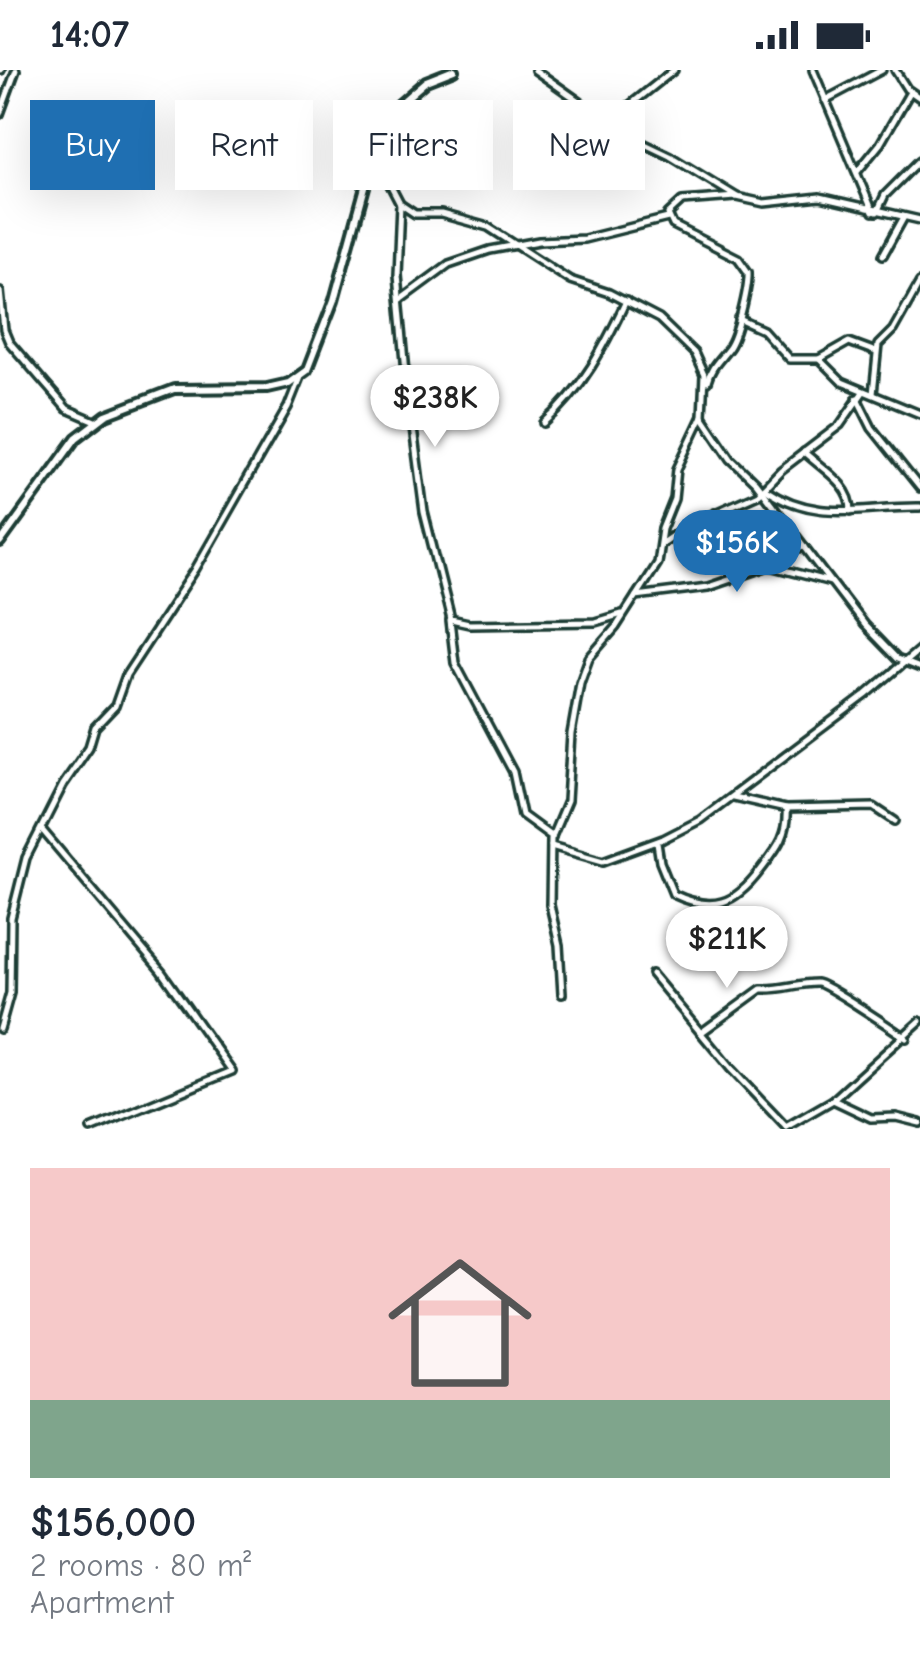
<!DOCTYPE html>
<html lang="en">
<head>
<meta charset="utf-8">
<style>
  :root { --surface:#fff; --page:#f6f6f7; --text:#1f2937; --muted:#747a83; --accent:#1f6fb2 }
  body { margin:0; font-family:"Comic Neue",sans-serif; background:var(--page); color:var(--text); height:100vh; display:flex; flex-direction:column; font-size:38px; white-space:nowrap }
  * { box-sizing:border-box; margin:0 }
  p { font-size:32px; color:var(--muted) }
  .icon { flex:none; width:55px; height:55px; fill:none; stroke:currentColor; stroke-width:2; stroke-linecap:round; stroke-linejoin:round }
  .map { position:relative; height:1059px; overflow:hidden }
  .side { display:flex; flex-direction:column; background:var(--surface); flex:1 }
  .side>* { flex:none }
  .guide { position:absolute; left:30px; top:30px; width:860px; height:90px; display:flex; gap:20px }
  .price { position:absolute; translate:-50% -85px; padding:0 22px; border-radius:35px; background:#fff; color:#222; font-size:32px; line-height:65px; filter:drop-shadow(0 2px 5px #0008) }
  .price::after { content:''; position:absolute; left:50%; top:60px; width:30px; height:22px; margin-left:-15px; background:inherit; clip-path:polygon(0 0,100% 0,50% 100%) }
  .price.on { background:var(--accent); color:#fff }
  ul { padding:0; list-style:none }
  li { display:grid; align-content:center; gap:20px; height:530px; padding:0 30px }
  li span { display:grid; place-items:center; height:310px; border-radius:0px; color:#555 }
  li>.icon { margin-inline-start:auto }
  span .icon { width:180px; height:180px; fill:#fffc; stroke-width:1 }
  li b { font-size:42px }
  .chip { padding:0 35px; border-radius:0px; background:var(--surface); box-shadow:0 10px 40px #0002; font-size:35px; line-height:90px }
  .chip.on { background:var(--accent); color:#fff }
  .status { display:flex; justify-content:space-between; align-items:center; height:70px; padding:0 50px; background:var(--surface); direction:ltr }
  .status svg { height:28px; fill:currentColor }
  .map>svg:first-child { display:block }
</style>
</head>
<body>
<div class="status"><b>14:07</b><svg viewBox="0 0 49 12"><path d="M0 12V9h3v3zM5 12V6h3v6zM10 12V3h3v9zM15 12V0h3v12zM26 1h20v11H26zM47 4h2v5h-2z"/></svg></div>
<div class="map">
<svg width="920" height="1059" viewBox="0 0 920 1059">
  <rect width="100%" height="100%" fill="#fff"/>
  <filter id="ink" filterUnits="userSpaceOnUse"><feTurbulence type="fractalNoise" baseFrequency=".01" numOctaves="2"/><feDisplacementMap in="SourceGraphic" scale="20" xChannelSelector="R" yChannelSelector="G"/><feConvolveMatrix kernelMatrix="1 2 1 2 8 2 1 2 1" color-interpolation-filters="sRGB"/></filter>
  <g filter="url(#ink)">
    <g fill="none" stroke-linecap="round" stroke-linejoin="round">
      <defs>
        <g id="minor">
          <polyline points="0,0 1,0"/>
          <polyline points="535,0 628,66 670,86 737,127 764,133 820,127 920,150"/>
          <polyline points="813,0 873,142"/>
          <polyline points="895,0 907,19 920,28"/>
          <polyline points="825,30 882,0"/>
          <polyline points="0,44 16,0"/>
          <polyline points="602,46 620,43 674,0"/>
          <polyline points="374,84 400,134 397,205 407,313 424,442 451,550 469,554 595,552 622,544"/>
          <polyline points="857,102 880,74 910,22"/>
          <polyline points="400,134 415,144 441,144 488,157 570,210 609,223 659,249 694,283 704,305 702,346 677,399 674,429 662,459 657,493 616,557 589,588 580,613 571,664 567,731 551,769 550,835 559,875 562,924"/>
          <polyline points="877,142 885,125 920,90"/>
          <polyline points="883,185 904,147"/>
          <polyline points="0,221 4,260 9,272 67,339 95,351"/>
          <polyline points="400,230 449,194 490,180 539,171 584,169 668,148"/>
          <polyline points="739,249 763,260 789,289 819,289 842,312 920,344"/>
          <polyline points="819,289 849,272 876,282"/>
          <path d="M 707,312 C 711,297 719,291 728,279 C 737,268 749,217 748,202 L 738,188 L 673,155 L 668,144 L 682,131 L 736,127"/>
          <polyline points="873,324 878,275 893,260 920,212"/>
          <polyline points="857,328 872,358 920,418"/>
          <polyline points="702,346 731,389 755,412 864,555 897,589 920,598"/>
          <path d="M 544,353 C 583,319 604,277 626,231"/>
          <path d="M 804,382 C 822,399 851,414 851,441"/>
          <path d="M 764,418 C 817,454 862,436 920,437"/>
          <polyline points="662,473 688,455 758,424 781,400 840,355 863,322"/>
          <polyline points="732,507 765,483 805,477"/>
          <polyline points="636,526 708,517 770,496 831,512"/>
          <polyline points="450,551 455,593 513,702 522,745 552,767"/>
          <polyline points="733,727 786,739 874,737 895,751"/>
          <polyline points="43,761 161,901 232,1001 91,1059"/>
          <path d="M 657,773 L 660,792 L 673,824 C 713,843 735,834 760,801 C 776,780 788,767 786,739"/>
          <polyline points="551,776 603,791 663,769 700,750 866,625 920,579"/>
          <polyline points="652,904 730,998 786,1057"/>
          <polyline points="0,959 10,923 11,848 26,788 63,715 89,677 95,657 115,636 126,605 195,500 288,337 300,307"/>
          <path d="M 702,962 L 761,919 C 784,920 797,913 817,913 C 825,913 893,959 906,968"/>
          <polyline points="833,1030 871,1048 896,1047 920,1053"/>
          <polyline points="786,1057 833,1030 920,951"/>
        </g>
        <polyline id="tertiary" points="0,473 76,368 106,345 174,319 267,318 289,313 307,300 334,230 374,84 389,43 426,11 454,0"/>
      </defs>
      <use href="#minor" stroke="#1f3d34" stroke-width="12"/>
      <use href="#tertiary" stroke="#1f3d34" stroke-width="14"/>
      <use href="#minor" stroke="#fff" stroke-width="5"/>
      <use href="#tertiary" stroke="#fff" stroke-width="6"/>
    </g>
  </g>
</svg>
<b class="price" style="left:435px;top:380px">$238K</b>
<b class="price on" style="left:737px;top:525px">$156K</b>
<b class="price" style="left:727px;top:921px">$211K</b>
<div class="guide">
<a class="chip on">Buy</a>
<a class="chip">Rent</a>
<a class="chip">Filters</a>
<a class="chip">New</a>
</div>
</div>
<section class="side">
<ul>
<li><span style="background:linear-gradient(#f6c9c9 75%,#7fa58c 0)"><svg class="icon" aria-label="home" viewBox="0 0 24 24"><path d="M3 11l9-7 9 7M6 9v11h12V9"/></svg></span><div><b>$156,000</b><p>2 rooms · 80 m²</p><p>Apartment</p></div></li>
</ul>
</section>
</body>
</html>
